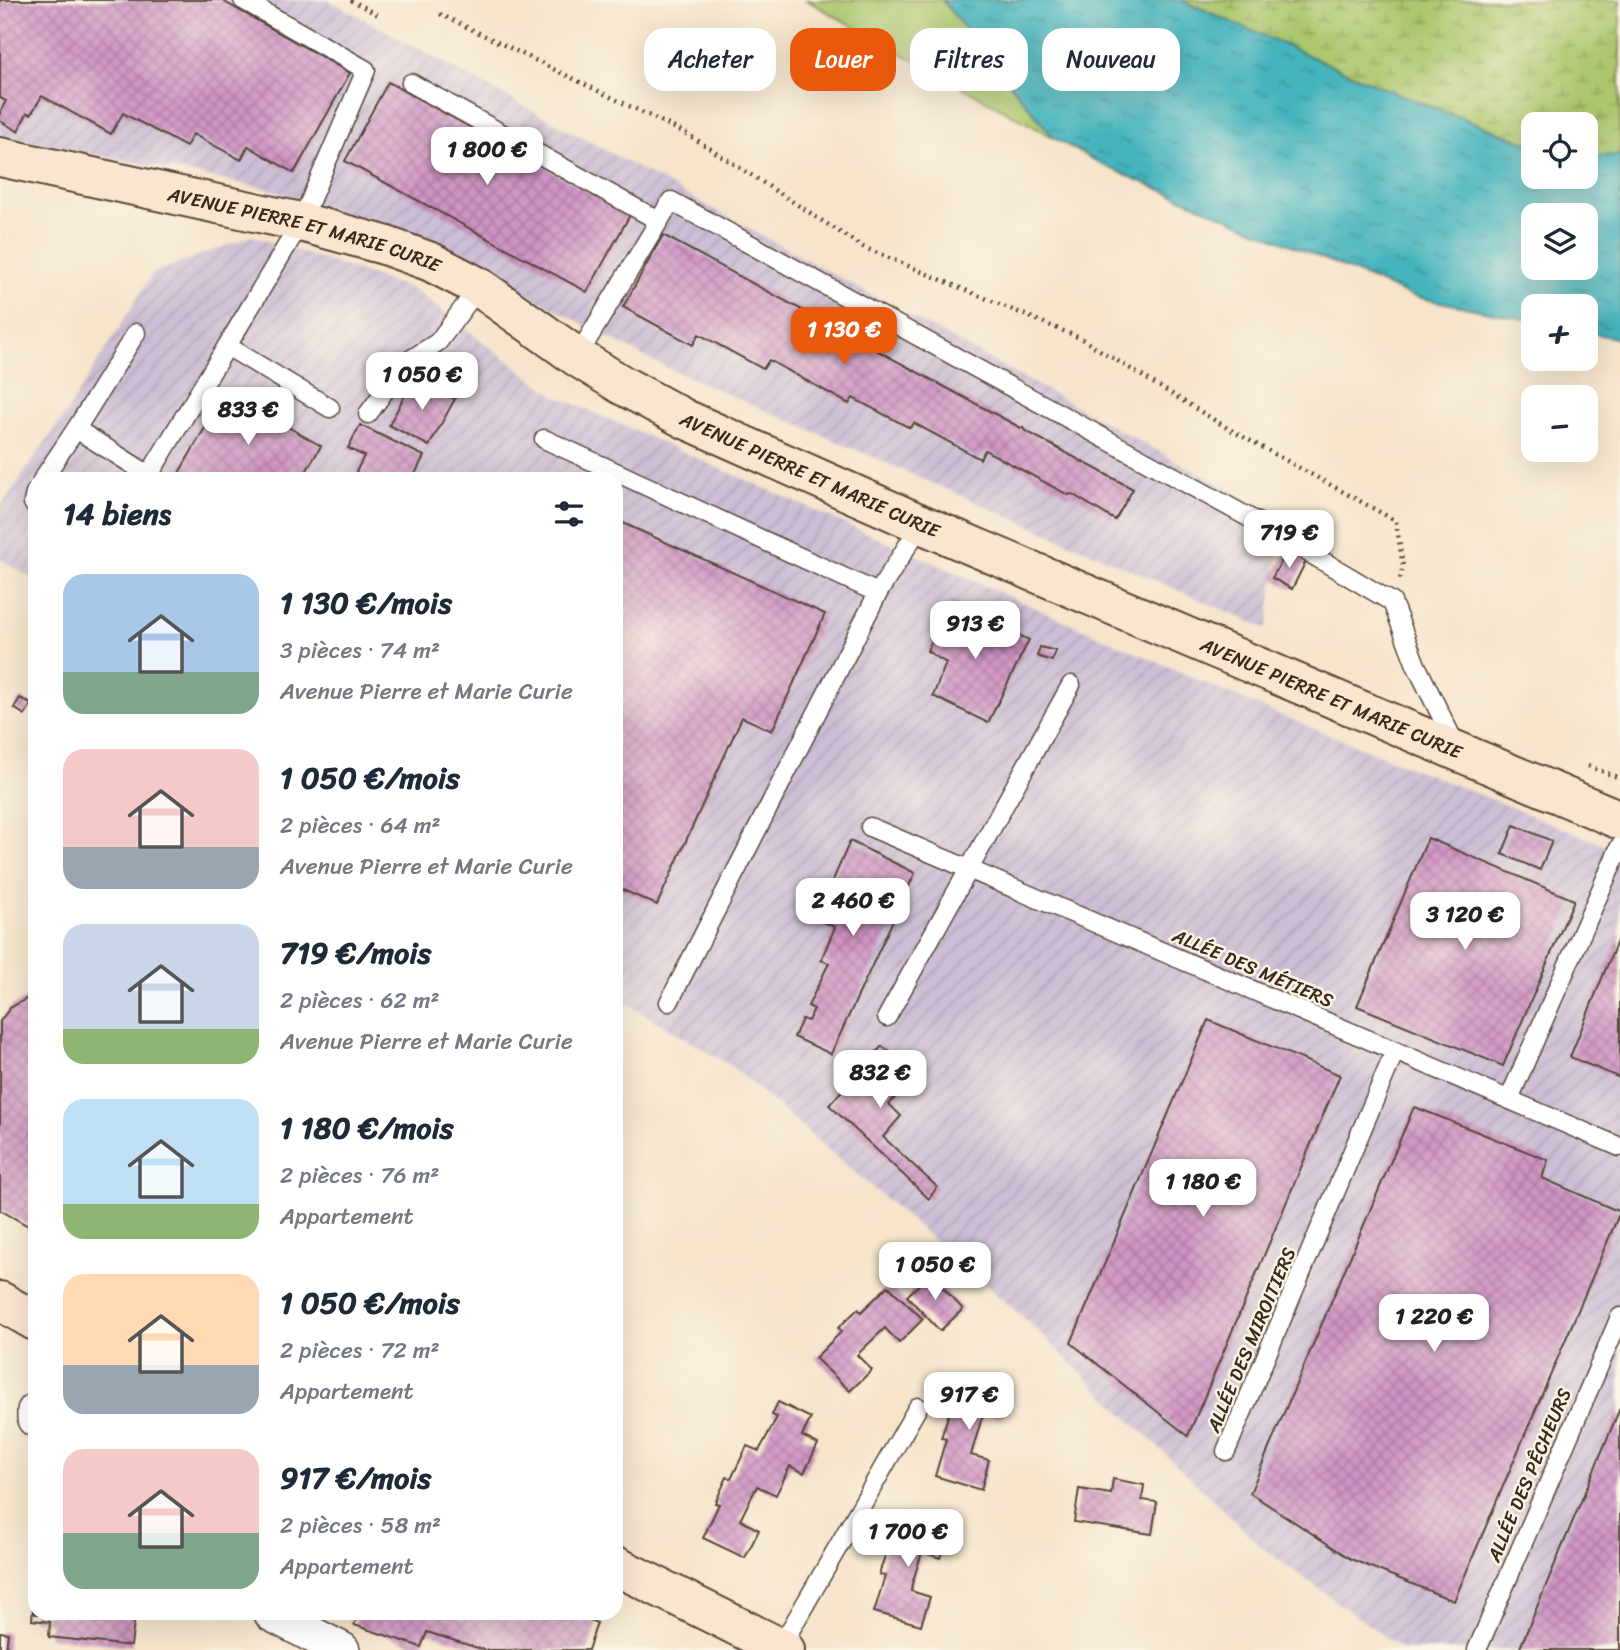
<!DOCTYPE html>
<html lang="fr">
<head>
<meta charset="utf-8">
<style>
  :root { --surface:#fff; --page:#f2f2f3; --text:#1f2937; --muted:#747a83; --accent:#ea580c }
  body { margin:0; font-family:Sriracha,sans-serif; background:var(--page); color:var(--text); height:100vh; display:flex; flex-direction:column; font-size:26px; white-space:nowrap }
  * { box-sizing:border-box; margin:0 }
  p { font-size:23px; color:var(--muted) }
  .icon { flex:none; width:38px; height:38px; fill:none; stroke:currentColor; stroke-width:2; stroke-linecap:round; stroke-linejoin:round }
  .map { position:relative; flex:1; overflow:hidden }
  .drawer { position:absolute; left:28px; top:472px; width:595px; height:1148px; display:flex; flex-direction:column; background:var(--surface); border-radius:21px; box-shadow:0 7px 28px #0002 }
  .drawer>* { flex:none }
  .top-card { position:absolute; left:644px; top:28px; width:665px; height:63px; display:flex; gap:14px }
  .buttons { position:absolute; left:1521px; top:112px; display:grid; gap:14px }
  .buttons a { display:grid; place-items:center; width:77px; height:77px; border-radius:14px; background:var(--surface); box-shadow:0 7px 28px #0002; font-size:35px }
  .price { position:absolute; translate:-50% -60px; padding:0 16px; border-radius:14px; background:#fff; color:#222; font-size:23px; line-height:46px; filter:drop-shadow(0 2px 4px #0008) }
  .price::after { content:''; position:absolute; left:50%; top:42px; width:21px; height:16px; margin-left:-10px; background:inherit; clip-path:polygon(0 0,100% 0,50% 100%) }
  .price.active { background:var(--accent); color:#fff }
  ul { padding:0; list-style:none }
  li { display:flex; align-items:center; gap:21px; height:175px; padding:0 35px }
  li span { display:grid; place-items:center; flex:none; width:196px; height:140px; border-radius:21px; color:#555 }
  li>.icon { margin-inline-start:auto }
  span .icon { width:84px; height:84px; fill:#fffc; stroke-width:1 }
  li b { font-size:30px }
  h2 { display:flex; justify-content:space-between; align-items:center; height:84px; padding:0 35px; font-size:30px }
  .tag { padding:0 24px; border-radius:21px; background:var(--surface); box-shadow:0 7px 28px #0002; font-size:24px; line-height:63px }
  .tag.active { background:var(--accent); color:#fff }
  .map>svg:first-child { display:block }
</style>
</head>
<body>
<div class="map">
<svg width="1620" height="1650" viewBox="0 0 1620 1650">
  <defs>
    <pattern id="industrial-furrows" width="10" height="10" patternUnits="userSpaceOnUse" patternTransform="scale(1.75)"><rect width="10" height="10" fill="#ccbed4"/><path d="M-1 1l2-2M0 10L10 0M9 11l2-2" fill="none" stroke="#b0a3b6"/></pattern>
    <pattern id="wetland-marsh" width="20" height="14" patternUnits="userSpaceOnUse" patternTransform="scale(1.75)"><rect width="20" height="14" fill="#acc76d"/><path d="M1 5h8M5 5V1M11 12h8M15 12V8" fill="none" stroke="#8da259"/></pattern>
    <pattern id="water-ripples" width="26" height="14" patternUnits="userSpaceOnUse" patternTransform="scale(1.75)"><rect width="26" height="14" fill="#44b4bd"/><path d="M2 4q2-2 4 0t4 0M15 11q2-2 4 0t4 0" fill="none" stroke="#3a9399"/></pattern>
    <pattern id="building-cross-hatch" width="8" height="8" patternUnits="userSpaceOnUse" patternTransform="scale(1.75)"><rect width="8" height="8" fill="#d094c4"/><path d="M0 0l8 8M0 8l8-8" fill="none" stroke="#aa799f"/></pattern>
  </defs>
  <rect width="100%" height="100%" fill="#fcf5e5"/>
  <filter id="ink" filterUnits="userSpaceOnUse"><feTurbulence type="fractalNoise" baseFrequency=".0143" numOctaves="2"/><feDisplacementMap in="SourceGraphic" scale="14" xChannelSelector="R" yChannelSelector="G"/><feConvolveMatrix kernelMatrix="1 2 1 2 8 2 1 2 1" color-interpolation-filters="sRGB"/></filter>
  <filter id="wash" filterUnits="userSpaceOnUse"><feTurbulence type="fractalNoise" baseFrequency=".00686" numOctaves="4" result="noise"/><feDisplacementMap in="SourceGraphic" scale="28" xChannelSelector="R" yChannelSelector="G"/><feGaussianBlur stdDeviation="1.57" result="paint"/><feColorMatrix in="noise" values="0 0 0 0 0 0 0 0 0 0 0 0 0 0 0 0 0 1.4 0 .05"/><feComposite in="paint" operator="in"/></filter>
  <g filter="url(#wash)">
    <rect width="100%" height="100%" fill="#f6e4cb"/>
    <g fill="url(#industrial-furrows)">
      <polygon points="0,0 329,0 1283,519 1267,629 650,360 427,240 269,189 0,136"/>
      <polygon points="252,236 412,289 554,395 1248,702 1620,851 1620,1650 1403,1650 1263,1548 1022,1316 730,1065 616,997 616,480 35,480 35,580 0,559 0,508 70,407 153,273"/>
    </g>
    <polygon fill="#acc76d" stroke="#747846" stroke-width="2" points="806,0 942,0 1054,138"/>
    <polygon fill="url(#wetland-marsh)" stroke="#747846" stroke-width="2" points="1181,0 1620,0 1620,155 1586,156 1586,124 1533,124 1533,145 1388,90"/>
    <path fill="url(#water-ripples)" stroke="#406f6e" stroke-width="2" fill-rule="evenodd" d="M 942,0 L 1181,0 L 1388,90 L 1533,145 L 1533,177 L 1586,177 L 1586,156 L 1620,155 L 1620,339 L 1586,332 L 1586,306 L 1533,306 L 1533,321 L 1411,296 L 1105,166 L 1054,138 ZM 1533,215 L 1586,215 L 1586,268 L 1533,268 Z"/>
    <g id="blocks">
      <g fill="url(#building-cross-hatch)">
        <polygon points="0,0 221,0 350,73 294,173 248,146 241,160 193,134 186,147 123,113 111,134 42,96 31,114 27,113 18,131 0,121 0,112 6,101 0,98"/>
        <polygon points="388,82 630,215 587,292 345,161"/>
        <polygon points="663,235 1021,428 1023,427 1024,430 1133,489 1115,520 1072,494 1068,495 985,450 980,459 914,423 910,428 853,398 849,404 769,360 763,369 699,334 693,345 623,307"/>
        <polygon points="414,378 455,399 429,446 389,425"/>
        <polygon points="226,391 321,446 301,480 175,480"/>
        <polygon points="360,425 424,456 412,480 352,480 364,456 348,448"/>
        <polygon points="616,520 825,614 772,731 742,717 657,905 616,887"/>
        <polygon points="1287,551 1306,561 1292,589 1272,578"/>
        <polygon points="951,602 1029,640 988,723 933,696 946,663 927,651"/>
        <polygon points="1040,647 1056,651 1052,661 1037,656"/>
        <polygon points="20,698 31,704 25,715 14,708"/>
        <polygon points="1514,825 1552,841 1540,870 1502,854"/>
        <polygon points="1428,838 1574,900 1503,1066 1357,1006"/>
        <polygon points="850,841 915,873 831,1054 794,1037 802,1019 808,1021 814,1009 808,1006 829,963 821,960 835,927 816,919"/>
        <polygon points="1620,934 1620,1078 1570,1057"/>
        <polygon points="35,989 35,1222 32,1228 0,1210 0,1021 10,1008 31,996"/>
        <polygon points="1208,1020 1340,1075 1188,1436 1071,1343"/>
        <polygon points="882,1046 917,1074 889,1104 901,1116 883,1137 937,1187 929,1199 829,1105"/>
        <polygon points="1415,1107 1548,1160 1542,1178 1620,1212 1454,1601 1351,1559 1250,1493 1413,1109"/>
        <polygon points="930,1274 963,1309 940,1331 907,1296"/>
        <polygon points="888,1286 923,1319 899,1343 885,1328 861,1351 857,1355 872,1370 850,1391 815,1358 842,1331 838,1328 858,1309 861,1312"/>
        <polygon points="964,1376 1010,1389 1001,1419 983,1414 971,1455 989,1460 981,1490 935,1476 946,1439 941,1438 949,1413 953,1414"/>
        <polygon points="778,1402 811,1418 802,1436 818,1444 804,1473 790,1466 776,1495 757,1486 740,1520 759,1530 745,1558 703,1538 719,1504 715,1503 727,1477 731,1479 747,1446 759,1451 777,1417 772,1415"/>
        <polygon points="1620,1408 1620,1650 1519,1650"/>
        <polygon points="1113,1479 1144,1485 1142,1500 1157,1502 1152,1534 1074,1522 1079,1489 1111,1494"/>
        <polygon points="903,1514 949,1527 940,1558 922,1552 912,1584 911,1591 930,1597 921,1625 874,1612 885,1576 879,1574 887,1550 892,1552"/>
        <polygon points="33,1608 35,1614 135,1614 131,1646 49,1637 50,1622 32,1620"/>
        <polygon points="350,1614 567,1614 597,1623 588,1650 484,1650 427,1632 421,1647 354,1625 358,1616"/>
        <polygon points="0,1632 8,1633 6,1650 0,1650"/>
      </g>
    </g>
  </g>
  <g filter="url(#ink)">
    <use href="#blocks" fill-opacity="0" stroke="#574638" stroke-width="2"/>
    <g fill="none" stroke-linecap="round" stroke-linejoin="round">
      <defs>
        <g id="service">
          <polyline points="243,0 366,70 301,222 227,346 330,408"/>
          <polyline points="411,83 659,221"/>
          <polyline points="136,333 76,429 149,475 227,346"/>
          <polyline points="577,357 671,201 1257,522 1392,602 1416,665 1456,746"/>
          <polyline points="368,414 405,363 438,342 479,287"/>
          <polyline points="544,439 878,593"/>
          <polyline points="42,480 76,429"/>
          <polyline points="35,493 33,503 35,506"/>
          <polyline points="870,827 1620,1147"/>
          <polyline points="669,1002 878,593 921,524"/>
          <polyline points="887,1017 1071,685"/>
          <polyline points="1509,1099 1620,846"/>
          <polyline points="1226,1451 1395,1051"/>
          <polyline points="780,1648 918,1407"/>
          <polyline points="1477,1650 1620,1317"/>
        </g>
        <g id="minor">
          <polyline points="35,1411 35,1419"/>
          <polyline points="272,1614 342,1650"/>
        </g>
        <g id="secondary">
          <path id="s1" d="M 0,157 L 301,222 L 384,245 L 431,262 L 479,287 L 577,357 L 622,385 L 685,419 L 921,524 L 1620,820"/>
          <polyline points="0,1301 35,1321"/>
          <polyline points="616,1566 785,1650"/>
        </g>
      </defs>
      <use href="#service" stroke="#574638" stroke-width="21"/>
      <use href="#minor" stroke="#574638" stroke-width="38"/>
      <use href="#secondary" stroke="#574638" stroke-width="42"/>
      <g stroke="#574638" stroke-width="4.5" stroke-dasharray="2 5" stroke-linecap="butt">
        <polyline points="351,0 378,15"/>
        <polyline points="440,14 689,135 863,247 1080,338 1229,429 1396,521 1403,567 1400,579"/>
        <polyline points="1588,766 1620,778"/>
      </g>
      <use href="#service" stroke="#fff" stroke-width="18"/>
      <use href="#minor" stroke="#fff" stroke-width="35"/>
      <use href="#secondary" stroke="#fbe5cf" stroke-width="38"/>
    </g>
  </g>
  <g text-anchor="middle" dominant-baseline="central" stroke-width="5" stroke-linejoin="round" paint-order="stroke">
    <g font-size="19" fill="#3b2a1e" stroke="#fcf5e5">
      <text stroke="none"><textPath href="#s1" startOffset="313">AVENUE PIERRE ET MARIE CURIE</textPath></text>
      <text stroke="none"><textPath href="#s1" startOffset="880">AVENUE PIERRE ET MARIE CURIE</textPath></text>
      <text stroke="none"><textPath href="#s1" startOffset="1447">AVENUE PIERRE ET MARIE CURIE</textPath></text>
      <text transform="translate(1253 968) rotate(23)">ALLÉE DES MÉTIERS</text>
      <text transform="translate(1251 1340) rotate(-67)">ALLÉE DES MIROITIERS</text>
      <text transform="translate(1529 1475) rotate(-67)">ALLÉE DES PÊCHEURS</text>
    </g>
  </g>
</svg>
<div class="buttons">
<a><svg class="icon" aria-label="locate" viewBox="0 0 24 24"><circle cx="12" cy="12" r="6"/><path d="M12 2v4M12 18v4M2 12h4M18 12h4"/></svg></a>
<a><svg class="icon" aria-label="layers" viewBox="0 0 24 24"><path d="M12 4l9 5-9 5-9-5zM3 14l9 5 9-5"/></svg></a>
<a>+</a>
<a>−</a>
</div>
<b class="price" style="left:487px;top:187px">1 800 €</b>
<b class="price active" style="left:844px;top:367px">1 130 €</b>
<b class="price" style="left:422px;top:412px">1 050 €</b>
<b class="price" style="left:248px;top:447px">833 €</b>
<b class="price" style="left:1289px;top:570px">719 €</b>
<b class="price" style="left:975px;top:661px">913 €</b>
<b class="price" style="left:853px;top:938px">2 460 €</b>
<b class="price" style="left:1465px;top:952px">3 120 €</b>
<b class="price" style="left:880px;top:1110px">832 €</b>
<b class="price" style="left:1203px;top:1219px">1 180 €</b>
<b class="price" style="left:935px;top:1302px">1 050 €</b>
<b class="price" style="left:1434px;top:1354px">1 220 €</b>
<b class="price" style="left:969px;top:1432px">917 €</b>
<b class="price" style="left:908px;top:1569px">1 700 €</b>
<div class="top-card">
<a class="tag">Acheter</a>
<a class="tag active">Louer</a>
<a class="tag">Filtres</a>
<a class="tag">Nouveau</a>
</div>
<section class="drawer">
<h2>14 biens<svg class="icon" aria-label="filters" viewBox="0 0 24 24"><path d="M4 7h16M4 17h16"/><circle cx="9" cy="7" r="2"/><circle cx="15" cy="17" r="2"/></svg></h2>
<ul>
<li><span style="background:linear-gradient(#a9c7e8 70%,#7fa58c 0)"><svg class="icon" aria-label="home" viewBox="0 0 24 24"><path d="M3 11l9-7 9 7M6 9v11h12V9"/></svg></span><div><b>1 130 €/mois</b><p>3 pièces · 74 m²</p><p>Avenue Pierre et Marie Curie</p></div></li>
<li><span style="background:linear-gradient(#f6c9c9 70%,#9aa5b1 0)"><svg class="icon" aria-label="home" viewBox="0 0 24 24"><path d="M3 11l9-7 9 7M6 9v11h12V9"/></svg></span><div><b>1 050 €/mois</b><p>2 pièces · 64 m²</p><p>Avenue Pierre et Marie Curie</p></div></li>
<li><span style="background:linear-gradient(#c9d6e8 75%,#8fb573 0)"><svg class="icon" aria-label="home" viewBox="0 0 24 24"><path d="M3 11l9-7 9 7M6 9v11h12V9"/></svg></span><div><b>719 €/mois</b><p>2 pièces · 62 m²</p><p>Avenue Pierre et Marie Curie</p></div></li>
<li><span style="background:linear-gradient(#bfe0f5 75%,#8fb573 0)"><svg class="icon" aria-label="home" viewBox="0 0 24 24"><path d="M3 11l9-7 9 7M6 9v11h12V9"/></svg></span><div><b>1 180 €/mois</b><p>2 pièces · 76 m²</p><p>Appartement</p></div></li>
<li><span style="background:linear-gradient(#ffd9b3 65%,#9aa5b1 0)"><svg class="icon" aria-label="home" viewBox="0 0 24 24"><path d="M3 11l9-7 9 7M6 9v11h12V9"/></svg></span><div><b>1 050 €/mois</b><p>2 pièces · 72 m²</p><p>Appartement</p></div></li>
<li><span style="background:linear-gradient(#f6c9c9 60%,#7fa58c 0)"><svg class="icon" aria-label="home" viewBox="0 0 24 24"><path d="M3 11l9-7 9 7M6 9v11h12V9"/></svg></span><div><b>917 €/mois</b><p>2 pièces · 58 m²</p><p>Appartement</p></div></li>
</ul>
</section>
</div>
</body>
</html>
